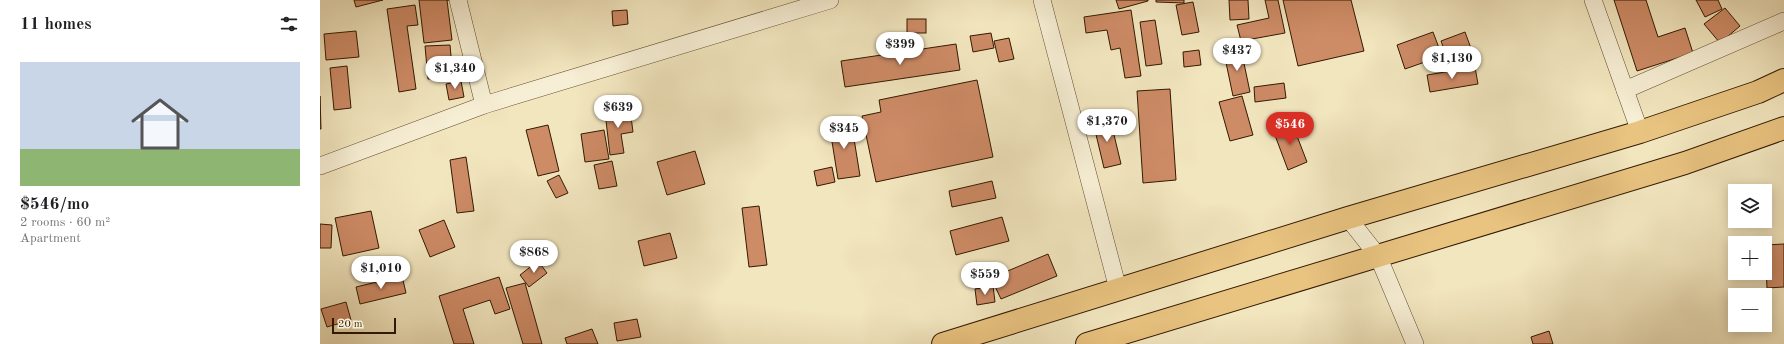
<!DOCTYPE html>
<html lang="en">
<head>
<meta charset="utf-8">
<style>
  :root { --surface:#fff; --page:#f2f2f2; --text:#202124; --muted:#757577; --accent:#d93025 }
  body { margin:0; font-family:"Old Standard TT",serif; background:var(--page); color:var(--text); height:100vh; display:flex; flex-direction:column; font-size:15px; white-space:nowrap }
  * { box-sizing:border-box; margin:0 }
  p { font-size:13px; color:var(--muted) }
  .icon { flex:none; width:22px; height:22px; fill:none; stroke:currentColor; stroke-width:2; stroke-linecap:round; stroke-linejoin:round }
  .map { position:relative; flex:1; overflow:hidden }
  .details { display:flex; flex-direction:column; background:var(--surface); width:320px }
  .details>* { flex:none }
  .tools { position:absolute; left:1408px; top:184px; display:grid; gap:8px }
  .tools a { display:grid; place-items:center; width:44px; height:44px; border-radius:0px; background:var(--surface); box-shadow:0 2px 10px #0003; font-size:20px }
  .scale { position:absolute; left:12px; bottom:10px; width:64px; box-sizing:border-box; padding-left:4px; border:2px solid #331900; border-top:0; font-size:11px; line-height:14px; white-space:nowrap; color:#331900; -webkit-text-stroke:3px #f7efd5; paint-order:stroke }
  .price { position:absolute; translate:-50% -34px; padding:0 9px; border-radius:14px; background:#fff; color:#222; font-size:13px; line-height:26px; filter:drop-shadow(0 1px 2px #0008) }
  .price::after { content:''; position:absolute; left:50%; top:24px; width:12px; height:9px; margin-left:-6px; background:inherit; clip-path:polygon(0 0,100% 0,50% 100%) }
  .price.on { background:var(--accent); color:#fff }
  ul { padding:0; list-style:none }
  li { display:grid; align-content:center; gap:8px; height:212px; padding:0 20px }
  li span { display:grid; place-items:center; height:124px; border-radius:0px; color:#555 }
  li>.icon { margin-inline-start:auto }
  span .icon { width:72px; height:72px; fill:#fffc; stroke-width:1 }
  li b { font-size:17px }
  h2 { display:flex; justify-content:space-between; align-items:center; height:48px; padding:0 20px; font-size:17px }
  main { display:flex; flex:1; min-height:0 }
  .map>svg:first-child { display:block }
</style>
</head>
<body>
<main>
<section class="details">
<h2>11 homes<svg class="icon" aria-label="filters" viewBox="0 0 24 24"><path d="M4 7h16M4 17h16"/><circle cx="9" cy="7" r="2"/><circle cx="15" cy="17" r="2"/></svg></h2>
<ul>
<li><span style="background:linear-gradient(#c9d6e8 70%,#8fb573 0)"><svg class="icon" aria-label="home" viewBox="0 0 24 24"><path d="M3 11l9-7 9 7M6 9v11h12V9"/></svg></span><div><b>$546/mo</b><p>2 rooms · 60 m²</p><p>Apartment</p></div></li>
</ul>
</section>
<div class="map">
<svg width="1464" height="344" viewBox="0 0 1464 344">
  <rect width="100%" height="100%" fill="#f2e6bf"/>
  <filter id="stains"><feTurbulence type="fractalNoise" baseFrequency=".005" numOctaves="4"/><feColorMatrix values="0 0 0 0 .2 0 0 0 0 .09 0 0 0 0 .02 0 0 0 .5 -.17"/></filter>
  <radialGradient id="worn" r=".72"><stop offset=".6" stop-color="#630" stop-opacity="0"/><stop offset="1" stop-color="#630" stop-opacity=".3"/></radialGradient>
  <g fill="#cd8b66" stroke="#331900">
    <polygon points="34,0 63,0 36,7"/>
    <polygon points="99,0 129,0 127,0 132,40 104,43"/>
    <polygon points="796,0 828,0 828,1 799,9"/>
    <polygon points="836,0 864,0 864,3 836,2"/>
    <polygon points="909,0 928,0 929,19 910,20"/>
    <polygon points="945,0 958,0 965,33 921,41 917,25 949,18"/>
    <polygon points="963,0 1031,0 1044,51 978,66"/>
    <polygon points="1294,0 1326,0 1338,37 1365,28 1373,53 1317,71"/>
    <polygon points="1376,0 1398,0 1402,9 1385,17"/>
    <polygon points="873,2 879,32 862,35 856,5"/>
    <polygon points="95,5 98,25 87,26 96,89 79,92 67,9"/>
    <polygon points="1405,8 1420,26 1400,43 1384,24"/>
    <polygon points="307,10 308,24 293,26 292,11"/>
    <polygon points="811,10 821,76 805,78 800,48 791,50 787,30 766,33 764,17"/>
    <rect x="587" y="19" width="19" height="14"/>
    <polygon points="835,20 842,64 826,66 820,22"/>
    <polygon points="36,31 39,57 6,60 4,34"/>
    <polygon points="1113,32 1122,56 1085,69 1077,45"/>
    <polygon points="1145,32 1152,51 1128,60 1121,41"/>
    <polygon points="671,33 674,48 653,52 650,36"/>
    <polygon points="689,38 694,59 679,62 674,41"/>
    <polygon points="636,44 640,70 525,87 521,61"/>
    <polygon points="130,45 133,78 108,79 105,46"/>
    <polygon points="921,49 930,92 913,96 904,53"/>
    <polygon points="879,50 881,65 864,67 863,52"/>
    <polygon points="27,66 31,108 14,110 10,68"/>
    <polygon points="1155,67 1158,84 1110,92 1107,75"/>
    <polygon points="657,80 673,157 556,182 542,116 561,112 559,100"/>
    <polygon points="141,81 144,97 129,100 126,84"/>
    <polygon points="964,83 966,98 935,102 934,87"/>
    <polygon points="850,89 856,180 823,183 817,91"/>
    <polygon points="0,96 1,129 0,129"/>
    <polygon points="922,96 933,135 910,141 899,102"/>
    <polygon points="310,109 313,132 301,134 304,153 290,155 285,112"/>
    <polygon points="790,118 801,164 784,168 773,122"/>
    <polygon points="531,120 540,176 518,179 509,123"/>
    <polygon points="972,123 987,162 968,170 953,130"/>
    <polygon points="228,125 239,171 218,176 206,130"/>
    <polygon points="284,130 289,159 265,162 261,134"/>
    <polygon points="375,151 385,184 347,195 337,162"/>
    <polygon points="146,157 154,211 137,213 130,160"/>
    <polygon points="292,161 297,186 279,189 274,165"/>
    <polygon points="512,167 515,182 497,186 494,171"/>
    <polygon points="239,175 248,193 236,198 227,181"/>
    <polygon points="672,181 676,198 632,207 629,191"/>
    <polygon points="439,206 447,265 429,267 422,208"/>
    <polygon points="51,211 59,248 23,256 15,218"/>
    <polygon points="682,217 689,241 636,255 630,231"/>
    <polygon points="124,220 135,247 110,257 99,230"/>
    <polygon points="0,224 12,225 11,248 0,248"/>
    <polygon points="350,233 357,258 324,266 318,241"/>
    <polygon points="1464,244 1464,287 1447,288 1445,245"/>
    <polygon points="728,254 737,276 681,299 671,278"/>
    <polygon points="218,261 227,273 209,287 200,275"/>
    <polygon points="82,276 86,293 40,304 36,287"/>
    <polygon points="179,277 190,309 175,314 170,300 143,309 154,344 134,344 119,296"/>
    <polygon points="205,283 222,344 203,344 186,288"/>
    <polygon points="673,286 675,302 657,305 655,289"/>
    <polygon points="26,302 31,320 7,327 1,309"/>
    <polygon points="317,319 321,337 297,341 294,323"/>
    <polygon points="272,329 278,344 247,344 245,338"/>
    <polygon points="1229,331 1233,344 1213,344 1211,337"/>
  </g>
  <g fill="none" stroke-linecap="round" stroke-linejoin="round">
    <defs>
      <g id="minor">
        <polyline points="138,0 164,105"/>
        <polyline points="722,0 798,289"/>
        <polyline points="1273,0 1320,132"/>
        <polyline points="1305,90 1464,21"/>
        <polyline points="0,166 164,105 510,0"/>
        <polyline points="1028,218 1058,256 1095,344"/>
      </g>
      <g id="trunk">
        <polyline points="623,344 1028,218 1320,132 1438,92 1464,80"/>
        <polyline points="767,344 1365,163 1464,128"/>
      </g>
    </defs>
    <use href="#minor" stroke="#634c30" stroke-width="18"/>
    <use href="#trunk" stroke="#331900" stroke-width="24"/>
    <use href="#minor" stroke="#f7efd5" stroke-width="17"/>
    <use href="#trunk" stroke="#e9c380" stroke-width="22"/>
  </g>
  <rect width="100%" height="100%" filter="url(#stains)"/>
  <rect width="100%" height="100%" fill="url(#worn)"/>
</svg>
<div class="tools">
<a><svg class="icon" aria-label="layers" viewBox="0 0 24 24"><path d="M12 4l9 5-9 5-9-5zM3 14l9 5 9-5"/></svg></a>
<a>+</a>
<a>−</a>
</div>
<div class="scale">20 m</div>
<b class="price" style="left:580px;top:66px">$399</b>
<b class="price" style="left:917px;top:72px">$437</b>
<b class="price" style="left:1132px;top:80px">$1,130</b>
<b class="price" style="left:135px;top:90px">$1,340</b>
<b class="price" style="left:298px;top:129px">$639</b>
<b class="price" style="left:787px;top:143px">$1,370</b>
<b class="price on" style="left:970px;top:146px">$546</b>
<b class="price" style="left:524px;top:150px">$345</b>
<b class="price" style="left:214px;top:274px">$868</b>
<b class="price" style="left:61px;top:290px">$1,010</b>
<b class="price" style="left:665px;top:296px">$559</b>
</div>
</main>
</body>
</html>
